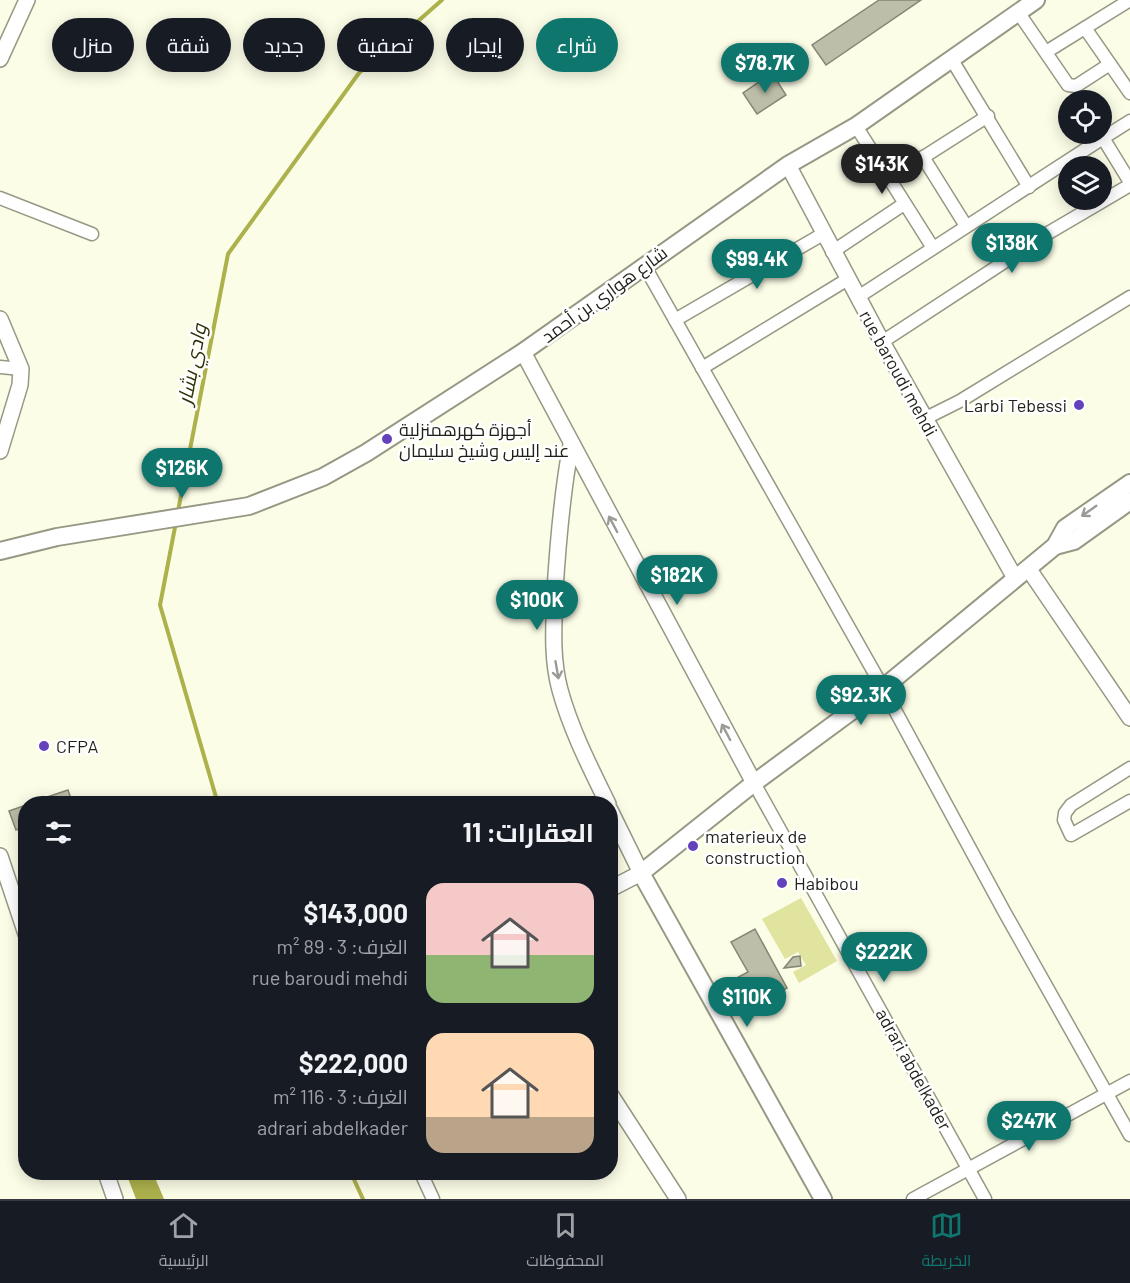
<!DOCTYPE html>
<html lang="ar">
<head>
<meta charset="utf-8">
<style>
  :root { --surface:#171b24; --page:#20242c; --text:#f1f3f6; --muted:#9ea1a6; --line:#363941; --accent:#0f766e }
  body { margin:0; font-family:Barlow,Cairo,sans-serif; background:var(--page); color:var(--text); direction:rtl; height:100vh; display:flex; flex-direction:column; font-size:22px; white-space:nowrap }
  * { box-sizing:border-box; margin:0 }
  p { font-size:20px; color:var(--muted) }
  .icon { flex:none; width:33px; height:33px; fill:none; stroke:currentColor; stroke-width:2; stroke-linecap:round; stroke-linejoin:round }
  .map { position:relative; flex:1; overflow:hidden; direction:ltr }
  .sheet { position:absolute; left:18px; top:796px; width:600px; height:384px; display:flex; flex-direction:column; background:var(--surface); border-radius:24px; box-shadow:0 3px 15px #0003; direction:rtl }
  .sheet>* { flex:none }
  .hud { position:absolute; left:18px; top:18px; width:600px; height:54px; direction:rtl; display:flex; gap:12px }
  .buttons { position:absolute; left:1058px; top:90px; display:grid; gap:12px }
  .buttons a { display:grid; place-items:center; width:54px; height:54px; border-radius:50%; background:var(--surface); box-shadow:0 3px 15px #0003; font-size:30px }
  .price { position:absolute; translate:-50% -51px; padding:0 14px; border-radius:21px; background:var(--accent); color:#fff; font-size:20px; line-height:39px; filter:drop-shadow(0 2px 3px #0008) }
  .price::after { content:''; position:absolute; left:50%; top:36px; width:18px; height:14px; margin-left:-9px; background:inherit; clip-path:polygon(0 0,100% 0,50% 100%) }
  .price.active { background:#222; color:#fff }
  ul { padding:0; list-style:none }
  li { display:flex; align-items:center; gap:18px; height:150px; padding:0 24px }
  li span { display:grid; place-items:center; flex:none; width:168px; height:120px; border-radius:18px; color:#555 }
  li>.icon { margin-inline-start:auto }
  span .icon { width:72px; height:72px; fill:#fffc; stroke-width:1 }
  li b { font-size:26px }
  h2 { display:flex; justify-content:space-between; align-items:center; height:72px; padding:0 24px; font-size:26px }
  .tag { padding:0 21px; border-radius:27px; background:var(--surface); box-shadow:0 3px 15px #0003; font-size:21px; line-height:54px }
  .tag.active { background:var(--accent); color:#fff }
  .tab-bar { display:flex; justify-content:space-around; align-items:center; height:84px; border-top:2px solid var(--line); background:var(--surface); font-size:16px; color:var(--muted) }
  .tab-bar a { display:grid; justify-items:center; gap:3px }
  .tab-bar .active { color:var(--accent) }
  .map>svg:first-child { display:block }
</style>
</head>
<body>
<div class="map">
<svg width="1130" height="1199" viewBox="0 0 1130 1199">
  <rect width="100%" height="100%" fill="#fbfde7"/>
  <polygon fill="#e0e49f" points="801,898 837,961 799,983 793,972 806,965 798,952 785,959 762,919"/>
  <polygon fill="#adb14c" points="126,1173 153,1173 164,1199 136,1199"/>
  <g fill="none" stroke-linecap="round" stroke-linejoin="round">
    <g stroke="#adb14c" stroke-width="4">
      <polyline points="178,511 228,254 359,73 442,0"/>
      <polyline points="176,522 160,605 218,804"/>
      <polyline points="351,1173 363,1199"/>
    </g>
  </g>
  <g fill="#bcbea9" stroke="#858673" stroke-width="1.5">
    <polygon points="879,0 921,0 826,65 812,45"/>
    <polygon points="772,73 786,95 757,114 743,93"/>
    <polygon points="68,790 73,804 32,804 32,802"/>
    <polygon points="26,805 26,826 16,830 9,811"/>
    <polygon points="755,929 787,988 778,993 776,989 744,1007 729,982 748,972 731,942"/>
    <polygon points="800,956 801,966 784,968 793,957"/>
  </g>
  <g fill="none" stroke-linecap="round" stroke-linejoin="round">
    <defs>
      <g id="minor">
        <polyline points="1018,12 1068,85 1076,86 1110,64"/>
        <polyline points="1085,28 1130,93"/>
        <polyline points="1046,52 1130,0"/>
        <polyline points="952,60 1029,187"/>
        <polyline points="856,126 933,248"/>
        <polyline points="1103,138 1130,121"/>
        <polyline points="923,157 966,226"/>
        <polyline points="889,179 988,116"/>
        <polyline points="0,198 92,234"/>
        <polyline points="832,252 904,204"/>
        <polyline points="644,265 883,688 1005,913 1130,1135"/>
        <polyline points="858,297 1103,138 1130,182"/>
        <polyline points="675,320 823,234"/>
        <polyline points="882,342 1050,232 1130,185"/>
        <polyline points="0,367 21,369"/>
        <polyline points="702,368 848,279"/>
        <polyline points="924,419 960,401 1130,297"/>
        <polyline points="1130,768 1071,805 1065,813 1064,820 1071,835 1130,801"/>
        <polyline points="754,783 985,1199"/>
        <polyline points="421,1173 433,1199"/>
        <polyline points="913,1199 1130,1081"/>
      </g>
      <g id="tertiary">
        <polyline points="0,59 27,0"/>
        <polyline points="788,165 882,342 1015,578"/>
        <polyline points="0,319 21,369 20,385 0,451"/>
        <polyline points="523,352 754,783"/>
        <path d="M 571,445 C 562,493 558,542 555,590 C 554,624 551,657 560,690 C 571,730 590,767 608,804"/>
        <polyline points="1028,568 1130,718"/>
        <polyline points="610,810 641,873 610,889"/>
        <polyline points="0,856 26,934"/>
        <polyline points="610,1094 678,1199"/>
        <polyline points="106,1173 115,1199"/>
      </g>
      <g id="secondary">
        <polyline points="1055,546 1074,541 1130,501"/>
        <polyline points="0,551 57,537 249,506 323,477 366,453 523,352 788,165 856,126 1036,0"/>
        <polyline points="823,1199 641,873 754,783 883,688 1055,546 1065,528 1130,483"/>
      </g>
    </defs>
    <use href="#minor" stroke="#979884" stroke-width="15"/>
    <use href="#tertiary" stroke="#979884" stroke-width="18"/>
    <use href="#secondary" stroke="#979884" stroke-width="20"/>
    <use href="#minor" stroke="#fff" stroke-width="12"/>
    <use href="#tertiary" stroke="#fff" stroke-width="15"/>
    <use href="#secondary" stroke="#fff" stroke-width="16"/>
  </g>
  <defs><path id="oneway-shaft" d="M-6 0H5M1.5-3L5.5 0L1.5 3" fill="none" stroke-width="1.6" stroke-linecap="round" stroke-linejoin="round" transform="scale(1.5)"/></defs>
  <g stroke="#9a9b97">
    <use href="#oneway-shaft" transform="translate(1089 511) rotate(145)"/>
    <use href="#oneway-shaft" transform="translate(613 524) rotate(-118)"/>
    <use href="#oneway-shaft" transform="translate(557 670) rotate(80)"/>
    <use href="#oneway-shaft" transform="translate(726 732) rotate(-118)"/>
  </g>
  <g fill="#6442bb" stroke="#fff" stroke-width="2">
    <circle cx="1079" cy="405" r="6"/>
    <circle cx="387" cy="439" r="6"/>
    <circle cx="44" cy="746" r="6"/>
    <circle cx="693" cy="846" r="6"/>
    <circle cx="782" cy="883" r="6"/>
  </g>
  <g text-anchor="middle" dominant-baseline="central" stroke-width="5" stroke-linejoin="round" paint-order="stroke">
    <g font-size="18" fill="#1f2018" stroke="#fff">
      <text transform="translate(604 294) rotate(-36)">شارع هواري بن أحمد</text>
      <text transform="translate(899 373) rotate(61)">rue baroudi mehdi</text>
      <text transform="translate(914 1069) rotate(61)">adrari abdelkader</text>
    </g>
    <g font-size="18" fill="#1f2018" stroke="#fff" text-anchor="start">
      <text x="1067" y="405" text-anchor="end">Larbi Tebessi</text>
      <text x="399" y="429">أجهزة كهرهمنزلية<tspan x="399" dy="21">عند إليس وشيخ سليمان</tspan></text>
      <text x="56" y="746">CFPA</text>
      <text x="705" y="836">materieux de<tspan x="705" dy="21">construction</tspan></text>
      <text x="794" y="883">Habibou</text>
    </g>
    <g font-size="20" font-style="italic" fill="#303105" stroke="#fff">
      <text transform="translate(191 364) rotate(-79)">وادي بشار</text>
    </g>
  </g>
</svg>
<div class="buttons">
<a><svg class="icon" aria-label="locate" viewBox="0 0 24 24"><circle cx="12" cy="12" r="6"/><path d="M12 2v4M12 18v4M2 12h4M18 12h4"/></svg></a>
<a><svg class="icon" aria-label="layers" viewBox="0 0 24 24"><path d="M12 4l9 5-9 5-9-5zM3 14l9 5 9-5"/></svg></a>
</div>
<b class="price" style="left:765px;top:94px">$78.7K</b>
<b class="price active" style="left:882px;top:195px">$143K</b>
<b class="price" style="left:1012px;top:274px">$138K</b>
<b class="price" style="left:757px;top:290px">$99.4K</b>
<b class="price" style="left:182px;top:499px">$126K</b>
<b class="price" style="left:677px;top:606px">$182K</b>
<b class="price" style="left:537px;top:631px">$100K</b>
<b class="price" style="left:861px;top:726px">$92.3K</b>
<b class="price" style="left:884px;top:983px">$222K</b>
<b class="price" style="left:747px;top:1028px">$110K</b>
<b class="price" style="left:1029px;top:1152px">$247K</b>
<div class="hud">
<a class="tag active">شراء</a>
<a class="tag">إيجار</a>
<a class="tag">تصفية</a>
<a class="tag">جديد</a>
<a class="tag">شقة</a>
<a class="tag">منزل</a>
</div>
<section class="sheet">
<h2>العقارات: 11<svg class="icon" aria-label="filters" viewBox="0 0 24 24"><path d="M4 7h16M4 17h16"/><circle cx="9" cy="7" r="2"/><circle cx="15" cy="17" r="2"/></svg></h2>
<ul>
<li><span style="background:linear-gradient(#f6c9c9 60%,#8fb573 0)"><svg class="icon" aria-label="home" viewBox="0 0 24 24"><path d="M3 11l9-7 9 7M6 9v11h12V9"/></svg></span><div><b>$143,000</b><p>الغرف: 3 · 89 m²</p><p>rue baroudi mehdi</p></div></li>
<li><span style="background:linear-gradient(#ffd9b3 70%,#b9a48a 0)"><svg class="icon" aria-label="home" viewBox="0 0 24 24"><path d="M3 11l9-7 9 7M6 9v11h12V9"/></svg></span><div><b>$222,000</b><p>الغرف: 3 · 116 m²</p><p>adrari abdelkader</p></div></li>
</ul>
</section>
</div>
<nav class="tab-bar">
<a class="active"><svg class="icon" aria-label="map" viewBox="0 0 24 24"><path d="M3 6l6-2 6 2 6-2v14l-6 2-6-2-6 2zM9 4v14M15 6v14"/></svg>الخريطة</a>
<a><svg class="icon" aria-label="saved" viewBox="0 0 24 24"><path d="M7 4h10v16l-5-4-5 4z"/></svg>المحفوظات</a>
<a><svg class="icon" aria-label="home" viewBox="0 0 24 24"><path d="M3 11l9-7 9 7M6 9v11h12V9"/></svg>الرئيسية</a>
</nav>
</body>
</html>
